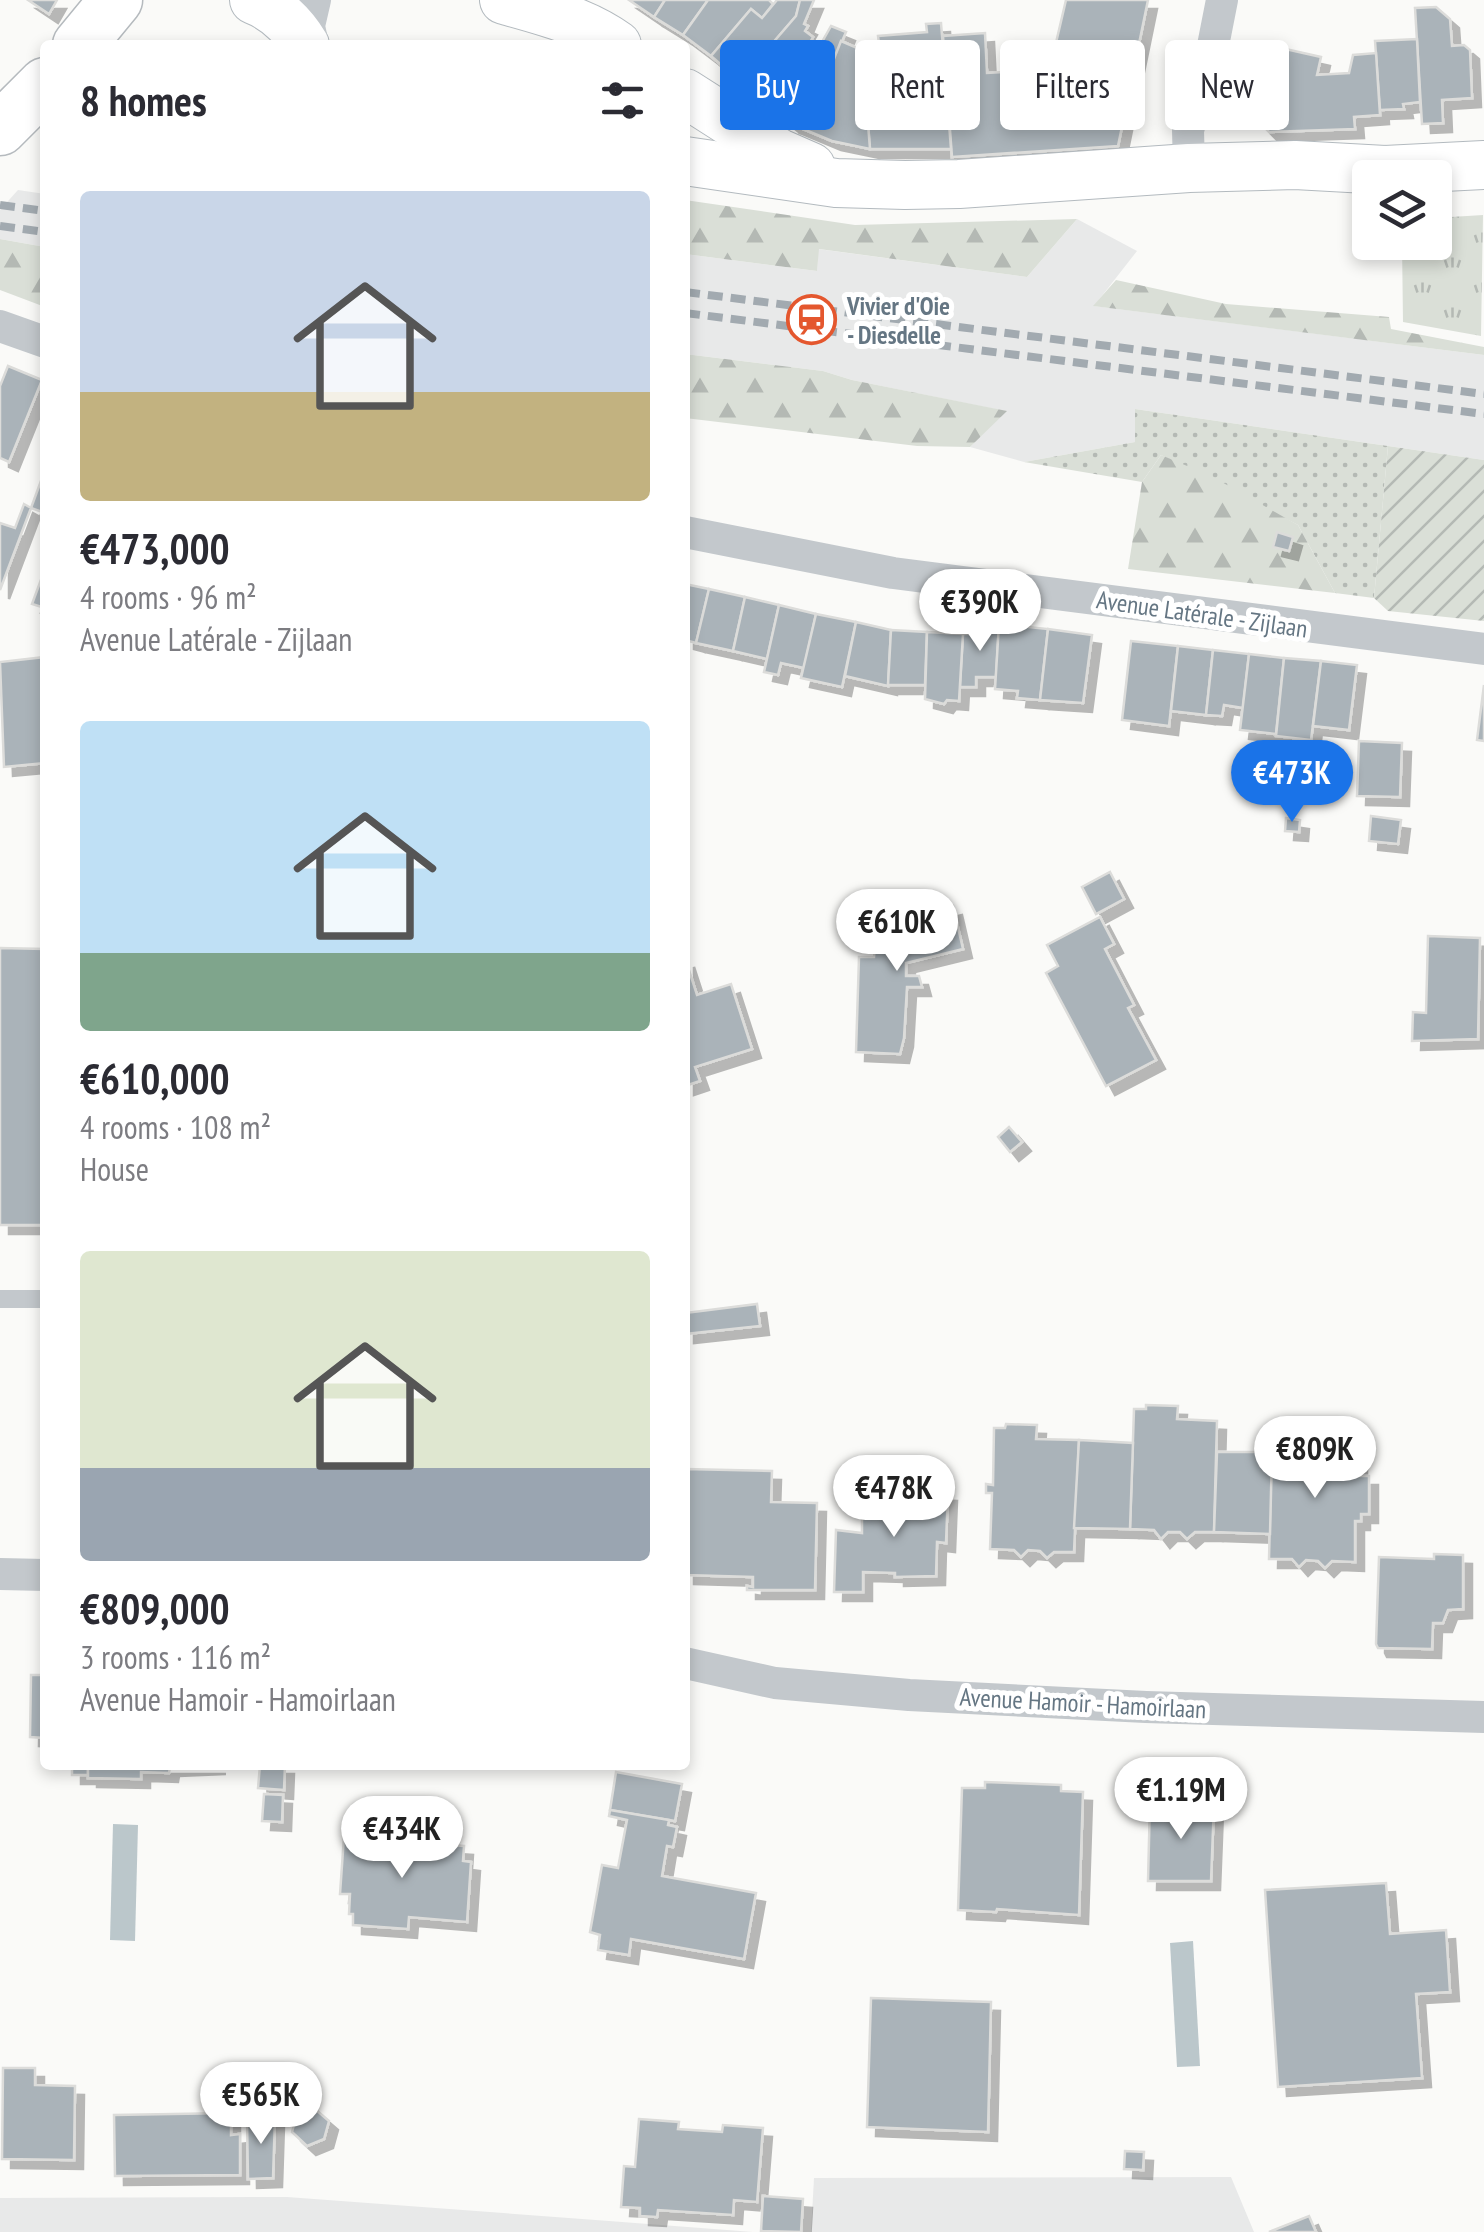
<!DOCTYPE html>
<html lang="en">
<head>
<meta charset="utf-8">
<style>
  :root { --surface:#fff; --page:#f7f7f7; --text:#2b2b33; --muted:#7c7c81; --accent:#1a73e8 }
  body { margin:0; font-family:"PT Sans Narrow",sans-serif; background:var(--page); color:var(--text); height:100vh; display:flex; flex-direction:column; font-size:38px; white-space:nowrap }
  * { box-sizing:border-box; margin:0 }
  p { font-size:32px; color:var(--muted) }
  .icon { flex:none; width:55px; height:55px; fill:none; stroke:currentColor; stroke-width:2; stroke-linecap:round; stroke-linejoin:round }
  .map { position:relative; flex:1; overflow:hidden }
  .details { position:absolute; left:40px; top:40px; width:650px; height:1730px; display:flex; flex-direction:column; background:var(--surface); border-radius:10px; box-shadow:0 5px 15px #0003 }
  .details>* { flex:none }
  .hud { position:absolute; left:720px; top:40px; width:612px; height:90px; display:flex; gap:20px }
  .buttons { position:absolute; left:1352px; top:160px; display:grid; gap:20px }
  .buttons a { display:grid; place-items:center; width:100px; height:100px; border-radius:10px; background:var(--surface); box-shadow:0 5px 15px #0003; font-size:50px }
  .price { position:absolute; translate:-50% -85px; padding:0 22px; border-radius:35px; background:#fff; color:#222; font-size:32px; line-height:65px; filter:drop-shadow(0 2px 5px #0008) }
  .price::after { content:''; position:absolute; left:50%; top:60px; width:30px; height:22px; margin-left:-15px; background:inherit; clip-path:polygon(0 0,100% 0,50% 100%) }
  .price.active { background:var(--accent); color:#fff }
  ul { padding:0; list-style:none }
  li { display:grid; align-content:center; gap:20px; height:530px; padding:0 40px }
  li span { display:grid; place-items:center; height:310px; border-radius:10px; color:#555 }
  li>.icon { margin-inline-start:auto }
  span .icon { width:180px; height:180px; fill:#fffc; stroke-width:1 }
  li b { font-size:42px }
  h2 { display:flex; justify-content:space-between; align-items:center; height:120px; padding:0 40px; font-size:42px }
  .chip { padding:0 35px; border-radius:10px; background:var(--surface); box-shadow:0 5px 15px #0003; font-size:35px; line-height:90px }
  .chip.active { background:var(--accent); color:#fff }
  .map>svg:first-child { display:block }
</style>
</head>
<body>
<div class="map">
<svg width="1484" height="2232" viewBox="0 0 1484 2232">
  <defs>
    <pattern id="grass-dots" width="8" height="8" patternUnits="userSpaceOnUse" patternTransform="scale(2.5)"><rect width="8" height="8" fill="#dadfd7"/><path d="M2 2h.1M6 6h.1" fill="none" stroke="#b4b9b4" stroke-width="1.8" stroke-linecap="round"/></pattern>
    <pattern id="forest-firs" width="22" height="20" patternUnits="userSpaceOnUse" patternTransform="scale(2.5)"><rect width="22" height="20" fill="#dadfd7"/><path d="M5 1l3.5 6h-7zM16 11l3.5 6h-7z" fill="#b4b9b4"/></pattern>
    <pattern id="park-tufts" width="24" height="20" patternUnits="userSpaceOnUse" patternTransform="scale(2.5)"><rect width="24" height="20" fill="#dadfd7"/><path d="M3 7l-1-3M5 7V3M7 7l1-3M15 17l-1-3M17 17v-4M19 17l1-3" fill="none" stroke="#b4b9b4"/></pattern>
    <pattern id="garden-furrows" width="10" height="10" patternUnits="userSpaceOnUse" patternTransform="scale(2.5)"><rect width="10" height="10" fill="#dadfd7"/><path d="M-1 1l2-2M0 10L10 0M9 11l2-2" fill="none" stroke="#b4b9b4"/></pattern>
    <filter id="shadow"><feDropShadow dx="9" dy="9" stdDeviation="0" flood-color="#0004"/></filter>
  </defs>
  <rect width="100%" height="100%" fill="#fafaf8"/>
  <g fill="#e8e9e9">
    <polygon points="18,190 45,194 45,247 0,239 0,210"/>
    <polygon points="1077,219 1137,251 1094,306 1484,355 1484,460 1135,409 1135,442 1024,462 970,447 1005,411 852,380 823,371 685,354 685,254 817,271 818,249 1027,277"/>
    <polygon points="1231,2177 1254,2232 811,2232 814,2178"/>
    <polygon points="287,2197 609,2221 753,2232 0,2232 0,2198"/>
  </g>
  <polygon fill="url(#grass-dots)" points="1135,409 1388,446 1374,598 1335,593 1298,525 1161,455 1142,482 1024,462 1135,442"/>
  <g fill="url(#forest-firs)">
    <polygon points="685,200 855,225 1077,219 1027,277 819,249 817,271 685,254"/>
    <polygon points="0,239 45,247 45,307 0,290"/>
    <polygon points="1116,280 1226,304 1389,317 1391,329 1484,347 1484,355 1093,306"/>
    <polygon points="685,354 823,371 852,380 1007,411 970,447 917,446 685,418"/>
    <polygon points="1161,455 1211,476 1298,525 1335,593 1128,569 1142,482"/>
  </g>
  <polygon fill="url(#park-tufts)" points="1483,215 1481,336 1403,322 1402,243 1435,242 1435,218"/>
  <polygon fill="url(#garden-furrows)" points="1388,446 1484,460 1484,621 1388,611 1374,598"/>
  <g fill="#bbc7cb">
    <polygon points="113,1824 138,1825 135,1941 110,1940"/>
    <polygon points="1193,1941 1200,2066 1177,2067 1170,1943"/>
  </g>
  <g fill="#aab3b9" stroke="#dcdcda" stroke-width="2.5" filter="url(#shadow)">
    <polygon points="28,0 57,0 49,14"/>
    <polygon points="629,0 665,0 654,17"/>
    <polygon points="665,0 708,0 683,35 654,17"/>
    <polygon points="708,0 769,0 773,4 762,18 751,9 711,56 683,35"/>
    <polygon points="777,0 800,0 796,16 740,81 711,56 751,9 762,18"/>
    <polygon points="800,0 814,0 804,24 808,26 805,31 813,37 801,59 765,103 740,81 796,16"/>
    <polygon points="1066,0 1148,0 1118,146 952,157 943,36 985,33 987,73 1055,69 1059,48 1055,47"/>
    <polygon points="1436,7 1450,19 1452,46 1464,45 1470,50 1472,98 1442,100 1443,123 1422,124 1415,8"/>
    <polygon points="941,23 951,149 870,149 862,45 879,44 878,36 927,32 926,24"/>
    <polygon points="831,26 846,32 826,79 791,124 765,103 809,47 818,49"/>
    <polygon points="1417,39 1420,102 1403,104 1404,109 1380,110 1375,41"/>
    <polygon points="841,41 862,50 870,149 832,141 791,124 826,79"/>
    <polygon points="1281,48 1321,57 1317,75 1349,73 1353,55 1376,53 1380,115 1354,117 1355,129 1269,132 1261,124 1260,114 1272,94 1267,79 1269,68 1279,58"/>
    <polygon points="8,366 42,380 9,462 0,458 0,386"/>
    <polygon points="45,470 45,513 31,508"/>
    <polygon points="24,504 31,508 0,590 0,523 15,528"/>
    <polygon points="1277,532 1293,537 1289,551 1273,547"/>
    <polygon points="45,569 45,608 32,604"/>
    <polygon points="685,584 709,589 696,643 685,640"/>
    <polygon points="709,589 745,597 733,651 696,643"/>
    <polygon points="745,597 779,605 767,659 733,651"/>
    <polygon points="779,605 816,614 804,668 781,663 778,675 764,672"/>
    <polygon points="816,614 856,622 842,687 801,678"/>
    <polygon points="856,622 891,630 888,686 845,676"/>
    <polygon points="986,622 999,624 996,677 976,677 976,687 960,687 963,634 971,634"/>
    <polygon points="999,624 1048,629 1040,700 1017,698 1018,691 995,689"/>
    <polygon points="1048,629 1092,635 1083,703 1040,700"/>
    <polygon points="891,630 927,632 925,685 888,685"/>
    <polygon points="927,632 963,634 959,701 947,700 944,704 925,699"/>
    <polygon points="1131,641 1178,646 1169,726 1122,720"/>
    <polygon points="1178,646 1213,650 1206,715 1171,711"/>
    <polygon points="1213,650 1249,654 1243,708 1224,705 1222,716 1206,715"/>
    <polygon points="1249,654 1284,658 1276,734 1240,730"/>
    <polygon points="45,657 45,763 4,767 0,662"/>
    <polygon points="1284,658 1321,661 1311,740 1276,736"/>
    <polygon points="1321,661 1357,665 1349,730 1313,726"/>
    <polygon points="1484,685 1484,741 1477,740"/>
    <polygon points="1359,741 1402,743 1400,797 1357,796"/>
    <polygon points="1371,816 1401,820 1398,844 1369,841"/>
    <polygon points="1286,818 1300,820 1299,832 1285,831"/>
    <polygon points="1110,872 1124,899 1096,914 1082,887"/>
    <polygon points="953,906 963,949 906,963 906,976 919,976 922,987 907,987 904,1038 900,1054 856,1052 859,957 874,957 875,946 868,946 864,927"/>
    <polygon points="1100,917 1114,944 1105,949 1134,1005 1128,1008 1156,1060 1106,1086 1046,973 1058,966 1047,945"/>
    <polygon points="1428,936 1480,938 1478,1039 1412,1041 1413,1012 1426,1013"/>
    <polygon points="0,948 45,949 45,1225 0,1225"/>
    <polygon points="685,958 697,995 731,984 752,1049 695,1067 700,1081 685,1086"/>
    <polygon points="1009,1127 1022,1142 1010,1152 998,1137"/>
    <polygon points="757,1304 760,1326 685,1334 685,1313"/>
    <polygon points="1146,1405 1178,1406 1177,1419 1217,1421 1214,1532 1195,1532 1187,1539 1180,1532 1168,1532 1161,1539 1154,1530 1130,1529 1134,1409 1146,1409"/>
    <polygon points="1006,1424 1037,1425 1036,1439 1079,1440 1074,1552 1054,1552 1047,1558 1040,1551 1028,1550 1021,1557 1014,1550 990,1549 992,1493 986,1493 986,1484 993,1485 994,1428 1005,1428"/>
    <polygon points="1284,1433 1315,1434 1314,1448 1358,1449 1358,1476 1369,1476 1369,1514 1361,1514 1361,1521 1355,1521 1355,1562 1332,1561 1325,1568 1318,1561 1306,1560 1299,1567 1292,1559 1269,1559 1272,1438 1284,1437"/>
    <polygon points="1079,1440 1133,1443 1130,1529 1074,1528"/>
    <polygon points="1217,1452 1272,1452 1270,1534 1214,1532"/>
    <polygon points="685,1469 772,1471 771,1502 817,1503 815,1590 747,1590 747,1586 753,1587 753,1577 685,1575"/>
    <polygon points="888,1490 948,1492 946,1543 937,1542 936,1576 895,1577 895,1573 863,1572 863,1592 834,1592 836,1530 862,1533 862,1515 888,1515"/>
    <polygon points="1434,1554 1463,1555 1463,1609 1448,1610 1443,1623 1433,1623 1432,1649 1378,1648 1376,1644 1379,1557 1434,1559"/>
    <polygon points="31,1675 45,1675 45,1738 30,1737"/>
    <rect x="72" y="1765" width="16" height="10"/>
    <polygon points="88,1765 217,1765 170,1767 169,1773 141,1772 141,1779 88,1778"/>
    <polygon points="260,1765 285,1765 284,1790 258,1788"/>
    <polygon points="616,1772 682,1784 675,1821 610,1810"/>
    <polygon points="985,1782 1061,1785 1061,1791 1083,1792 1079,1915 997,1909 996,1912 958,1910 962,1788 985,1788"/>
    <polygon points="264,1794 283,1795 282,1822 262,1821"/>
    <polygon points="1150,1801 1214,1804 1211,1881 1148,1881"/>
    <polygon points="610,1810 669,1820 668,1825 677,1827 673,1847 667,1846 662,1876 756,1893 744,1959 631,1939 629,1955 598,1950 600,1935 590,1932 602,1865 618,1868 627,1820 609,1816"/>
    <polygon points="345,1822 379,1824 378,1842 437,1853 437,1844 464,1846 463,1861 471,1862 467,1922 409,1917 408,1929 353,1925 353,1914 349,1914 350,1894 340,1894"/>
    <polygon points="1386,1883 1390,1934 1446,1930 1450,1992 1416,1994 1422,2078 1278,2087 1265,1890"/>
    <polygon points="871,1998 991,2002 988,2132 867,2127"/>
    <polygon points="3,2068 35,2068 35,2085 75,2086 74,2160 2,2159"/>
    <polygon points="315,2109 329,2121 324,2139 307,2146 292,2132 297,2114"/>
    <polygon points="231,2113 231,2135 240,2134 240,2175 115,2176 114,2115"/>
    <polygon points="275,2117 273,2178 248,2179 247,2118"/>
    <polygon points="639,2119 679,2122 678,2129 722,2132 723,2125 763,2128 757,2202 734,2200 733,2215 658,2210 657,2217 640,2216 640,2208 621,2207 624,2166 635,2167"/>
    <polygon points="1125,2151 1144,2152 1143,2170 1124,2169"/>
    <polygon points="763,2196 803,2199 801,2232 761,2231"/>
    <polygon points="1309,2216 1316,2232 1269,2232"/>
  </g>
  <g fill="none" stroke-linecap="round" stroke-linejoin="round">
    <defs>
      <g id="secondary">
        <path d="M 254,0 C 277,9 293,25 305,45"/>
        <path d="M 504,0 C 543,11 584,21 617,45"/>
        <polyline points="685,93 779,153 811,167"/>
        <polyline points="685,161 836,183 905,185 959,184 1189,168 1295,165 1385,170 1484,165"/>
      </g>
      <g id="primary">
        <polyline points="79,45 116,0"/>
        <polyline points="0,129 45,84"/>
      </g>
    </defs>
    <use href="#secondary" stroke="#b3babf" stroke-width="50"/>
    <use href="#primary" stroke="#b5babe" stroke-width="55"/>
    <polyline stroke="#c3c8cc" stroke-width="18" points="0,1299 45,1299"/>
    <g stroke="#c3c8cc" stroke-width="32">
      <polyline points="313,45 309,26 315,0"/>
      <polyline points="1189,168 1188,130 1211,56 1222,0"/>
      <polyline points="0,326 45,342"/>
      <polyline points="685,532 893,573 1484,649"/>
      <polyline points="0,1574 45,1575"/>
      <polyline points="685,1663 775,1683 909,1695 1146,1707 1484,1717"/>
    </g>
    <use href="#secondary" stroke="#fff" stroke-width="48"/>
    <use href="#primary" stroke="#fff" stroke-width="52"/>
    <g stroke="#a2aab0" stroke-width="8" stroke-dasharray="15 8" stroke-linecap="butt">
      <polyline points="0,205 45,211"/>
      <polyline points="0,226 45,232"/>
      <polyline points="685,292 1484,394"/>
      <polyline points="685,313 1484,414"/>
    </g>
  </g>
  <defs>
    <symbol id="station-ring" viewBox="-11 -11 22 22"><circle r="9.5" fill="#fff" stroke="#e4572e" stroke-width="1.5"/><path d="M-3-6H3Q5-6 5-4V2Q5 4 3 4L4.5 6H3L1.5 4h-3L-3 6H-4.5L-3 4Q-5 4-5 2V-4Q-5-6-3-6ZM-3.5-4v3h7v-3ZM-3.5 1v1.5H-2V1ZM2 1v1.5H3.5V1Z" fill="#e4572e"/></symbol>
  </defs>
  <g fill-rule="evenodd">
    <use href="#station-ring" x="784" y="292" width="55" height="55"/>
  </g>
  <g text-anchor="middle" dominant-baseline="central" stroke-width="10" stroke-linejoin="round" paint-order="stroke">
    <g font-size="25" font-weight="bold" fill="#657683" stroke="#fff" text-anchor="start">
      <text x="847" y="306">Vivier d'Oie<tspan x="847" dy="29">- Diesdelle</tspan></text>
    </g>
    <g font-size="25" fill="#657683" stroke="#fff">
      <text transform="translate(1202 614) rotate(8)">Avenue Latérale - Zijlaan</text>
      <text transform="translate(1083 1703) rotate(3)">Avenue Hamoir - Hamoirlaan</text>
    </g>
  </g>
</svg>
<div class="buttons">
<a><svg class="icon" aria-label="layers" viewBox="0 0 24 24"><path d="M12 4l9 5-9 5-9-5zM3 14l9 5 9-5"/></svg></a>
</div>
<b class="price" style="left:980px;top:654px">€390K</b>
<b class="price active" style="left:1292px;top:825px">€473K</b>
<b class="price" style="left:897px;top:974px">€610K</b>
<b class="price" style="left:1315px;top:1501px">€809K</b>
<b class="price" style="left:894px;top:1540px">€478K</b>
<b class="price" style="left:1181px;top:1842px">€1.19M</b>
<b class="price" style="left:402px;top:1881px">€434K</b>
<b class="price" style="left:261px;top:2147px">€565K</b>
<div class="hud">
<a class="chip active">Buy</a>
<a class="chip">Rent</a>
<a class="chip">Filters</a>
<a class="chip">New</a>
</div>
<section class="details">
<h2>8 homes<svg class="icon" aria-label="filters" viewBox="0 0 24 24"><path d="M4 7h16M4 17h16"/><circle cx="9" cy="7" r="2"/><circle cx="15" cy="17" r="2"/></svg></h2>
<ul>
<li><span style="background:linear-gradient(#c9d6e8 65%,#c2b280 0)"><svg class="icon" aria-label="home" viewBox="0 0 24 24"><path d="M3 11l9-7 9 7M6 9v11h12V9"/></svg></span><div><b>€473,000</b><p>4 rooms · 96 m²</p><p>Avenue Latérale - Zijlaan</p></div></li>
<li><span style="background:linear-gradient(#bfe0f5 75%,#7fa58c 0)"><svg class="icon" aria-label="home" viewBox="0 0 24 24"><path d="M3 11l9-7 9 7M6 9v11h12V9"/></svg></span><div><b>€610,000</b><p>4 rooms · 108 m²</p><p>House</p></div></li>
<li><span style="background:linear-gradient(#dfe7d0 70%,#9aa5b1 0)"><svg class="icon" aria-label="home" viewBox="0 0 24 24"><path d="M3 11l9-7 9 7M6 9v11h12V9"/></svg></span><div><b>€809,000</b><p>3 rooms · 116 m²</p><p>Avenue Hamoir - Hamoirlaan</p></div></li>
</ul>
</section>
</div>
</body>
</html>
